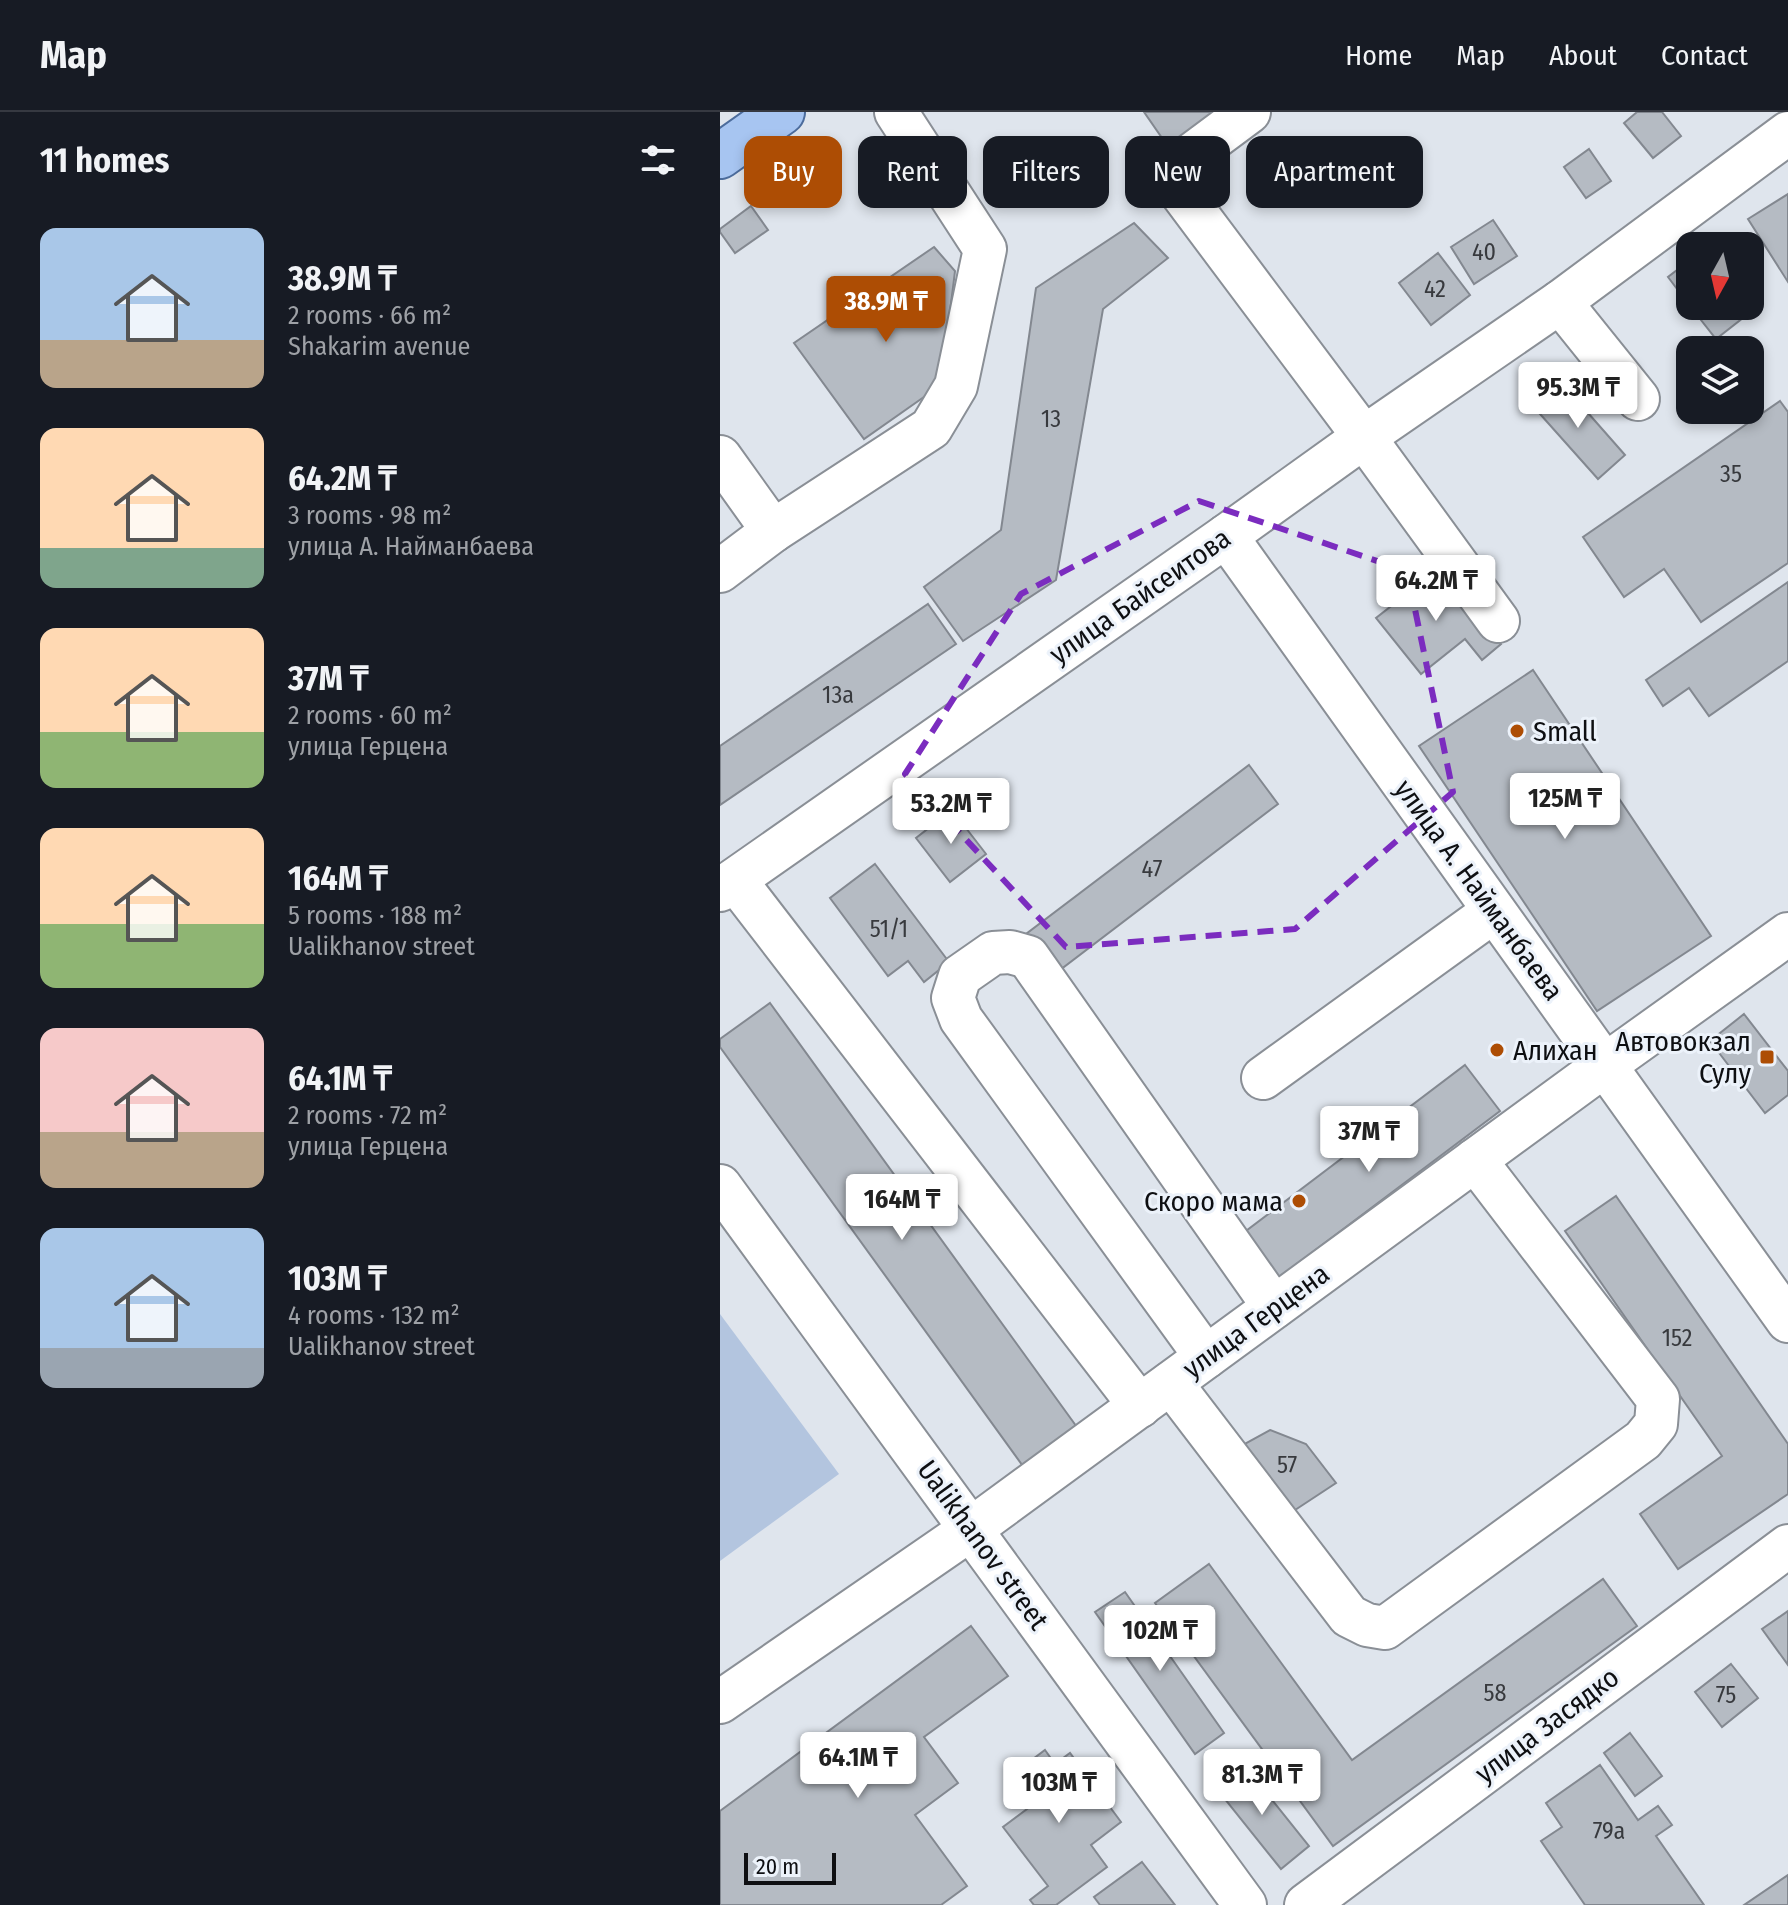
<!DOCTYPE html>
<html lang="en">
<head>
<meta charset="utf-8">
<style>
  :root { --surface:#171b24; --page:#20242c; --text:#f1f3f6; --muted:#9ea1a6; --line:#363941; --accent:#ad4d04 }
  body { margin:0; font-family:"Fira Sans Condensed",sans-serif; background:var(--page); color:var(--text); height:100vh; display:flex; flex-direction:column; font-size:30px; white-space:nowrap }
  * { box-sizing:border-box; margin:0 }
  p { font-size:26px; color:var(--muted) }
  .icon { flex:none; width:44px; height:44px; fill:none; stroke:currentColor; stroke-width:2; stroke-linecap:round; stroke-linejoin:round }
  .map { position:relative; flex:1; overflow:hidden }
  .details { display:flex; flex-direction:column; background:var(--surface); width:720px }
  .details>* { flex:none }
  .guide { position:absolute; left:24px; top:24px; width:760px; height:72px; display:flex; gap:16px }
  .needle { width:52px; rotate:188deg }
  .controls { position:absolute; left:956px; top:120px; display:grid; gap:16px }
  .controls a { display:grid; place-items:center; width:88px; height:88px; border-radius:16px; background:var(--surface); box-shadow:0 4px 12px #0003; font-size:40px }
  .scale { position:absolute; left:24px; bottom:20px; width:92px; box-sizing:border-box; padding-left:8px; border:4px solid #0e0f12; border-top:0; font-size:22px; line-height:28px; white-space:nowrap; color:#0e0f12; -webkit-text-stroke:6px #ecf2fa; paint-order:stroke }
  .price { position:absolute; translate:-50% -68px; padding:0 18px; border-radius:8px; background:#fff; color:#222; font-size:26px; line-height:52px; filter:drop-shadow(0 2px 4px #0008) }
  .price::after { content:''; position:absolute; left:50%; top:48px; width:24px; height:18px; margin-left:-12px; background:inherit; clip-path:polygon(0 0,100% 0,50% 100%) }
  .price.current { background:var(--accent); color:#fff }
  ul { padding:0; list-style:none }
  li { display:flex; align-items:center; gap:24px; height:200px; padding:0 40px }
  li span { display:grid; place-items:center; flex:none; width:224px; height:160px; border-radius:16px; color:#555 }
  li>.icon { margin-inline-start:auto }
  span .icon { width:96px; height:96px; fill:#fffc; stroke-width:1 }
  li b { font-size:34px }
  h2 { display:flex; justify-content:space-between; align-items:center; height:96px; padding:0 40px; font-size:34px }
  .tag { padding:0 28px; border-radius:16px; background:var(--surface); box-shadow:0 4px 12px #0003; font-size:28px; line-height:72px }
  .tag.current { background:var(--accent); color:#fff }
  header { display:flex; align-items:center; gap:48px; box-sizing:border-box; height:112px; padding:0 40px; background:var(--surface); border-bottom:2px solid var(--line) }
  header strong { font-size:38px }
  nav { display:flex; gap:44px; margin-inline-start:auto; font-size:28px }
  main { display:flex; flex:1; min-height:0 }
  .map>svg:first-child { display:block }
</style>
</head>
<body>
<header>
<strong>Map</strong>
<nav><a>Home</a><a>Map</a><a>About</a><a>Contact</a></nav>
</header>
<main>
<section class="details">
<h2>11 homes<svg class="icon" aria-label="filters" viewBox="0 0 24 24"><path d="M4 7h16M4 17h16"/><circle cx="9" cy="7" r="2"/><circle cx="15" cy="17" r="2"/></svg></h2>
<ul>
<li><span style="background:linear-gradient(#a9c7e8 70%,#b9a48a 0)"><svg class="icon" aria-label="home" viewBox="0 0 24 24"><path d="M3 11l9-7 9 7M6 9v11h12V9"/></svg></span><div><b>38.9M ₸</b><p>2 rooms · 66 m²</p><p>Shakarim avenue</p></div></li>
<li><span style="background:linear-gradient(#ffd9b3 75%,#7fa58c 0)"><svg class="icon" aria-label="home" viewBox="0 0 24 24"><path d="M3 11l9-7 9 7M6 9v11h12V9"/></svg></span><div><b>64.2M ₸</b><p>3 rooms · 98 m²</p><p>улица А. Найманбаева</p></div></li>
<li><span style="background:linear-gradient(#ffd9b3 65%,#8fb573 0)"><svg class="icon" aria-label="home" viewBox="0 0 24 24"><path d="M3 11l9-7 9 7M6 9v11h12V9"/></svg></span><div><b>37M ₸</b><p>2 rooms · 60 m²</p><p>улица Герцена</p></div></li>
<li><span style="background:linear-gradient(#ffd9b3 60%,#8fb573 0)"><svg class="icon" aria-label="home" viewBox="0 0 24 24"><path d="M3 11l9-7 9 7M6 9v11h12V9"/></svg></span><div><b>164M ₸</b><p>5 rooms · 188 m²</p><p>Ualikhanov street</p></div></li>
<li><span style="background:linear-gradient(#f6c9c9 65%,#b9a48a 0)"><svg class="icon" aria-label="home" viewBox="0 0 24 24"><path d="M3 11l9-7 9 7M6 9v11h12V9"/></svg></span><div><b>64.1M ₸</b><p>2 rooms · 72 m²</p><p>улица Герцена</p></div></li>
<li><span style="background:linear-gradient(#a9c7e8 75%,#9aa5b1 0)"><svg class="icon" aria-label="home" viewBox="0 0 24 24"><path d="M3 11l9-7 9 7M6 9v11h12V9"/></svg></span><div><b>103M ₸</b><p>4 rooms · 132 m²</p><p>Ualikhanov street</p></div></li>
</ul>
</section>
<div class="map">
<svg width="1068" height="1793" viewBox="0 0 1068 1793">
  <rect width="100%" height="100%" fill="#dfe5ed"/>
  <polygon fill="#b3c5df" points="0,1202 119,1362 0,1449"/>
  <g fill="#b5bbc3" stroke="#838890" stroke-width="2">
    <polygon points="424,0 499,0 449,36"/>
    <polygon points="917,0 942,0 961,24 933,46 904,11"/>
    <polygon points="869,37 891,69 866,86 844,55"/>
    <polygon points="1068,82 1068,170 1028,107"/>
    <polygon points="31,94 48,118 15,141 0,120 0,117"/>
    <polygon points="773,108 797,144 754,172 731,135"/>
    <polygon points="414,111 448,146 383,197 336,468 243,529 204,475 281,418 316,176"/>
    <polygon points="214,135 235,159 221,273 144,327 74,231"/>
    <polygon points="718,141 750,183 711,213 679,171"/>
    <polygon points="970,148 970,194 948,165"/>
    <polygon points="1030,175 1042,191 996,227 970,194 1030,194"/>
    <polygon points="839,268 905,343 878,367 812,293"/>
    <polygon points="1060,289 1068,300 1068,451 981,510 944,457 904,485 863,425"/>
    <polygon points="720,456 781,532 762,548 745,527 701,562 656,506"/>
    <polygon points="1068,470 1068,549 989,604 969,576 943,594 926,568"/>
    <polygon points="208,492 236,532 0,693 0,634"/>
    <polygon points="813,558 991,824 877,899 699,634"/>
    <polygon points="529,653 558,692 336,861 306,822"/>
    <polygon points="232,698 266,742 230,770 196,726"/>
    <polygon points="155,752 229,850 204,870 188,849 168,864 110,786"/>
    <polygon points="50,891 367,1329 313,1368 0,935 0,927"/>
    <polygon points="1024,902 1068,959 1068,983 1045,1001 990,929"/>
    <polygon points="745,953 780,999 553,1170 518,1125"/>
    <polygon points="896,1084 1068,1332 1068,1382 958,1457 920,1402 1002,1344 845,1119"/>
    <polygon points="550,1318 586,1332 616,1371 569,1402 519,1335"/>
    <polygon points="489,1452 632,1648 883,1467 917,1514 613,1734 435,1491"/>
    <polygon points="405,1480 504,1621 475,1642 375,1500"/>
    <polygon points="1068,1499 1068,1553 1042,1517"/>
    <polygon points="251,1514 288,1564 204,1625 238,1671 195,1703 247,1774 221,1793 0,1793 0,1699"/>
    <polygon points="1011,1552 1038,1586 1002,1615 975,1580"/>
    <polygon points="910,1621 942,1664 915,1684 884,1641"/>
    <polygon points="325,1638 335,1652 350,1641 401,1710 371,1733 387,1755 336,1793 314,1793 310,1788 328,1774 283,1715 307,1697 285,1668"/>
    <polygon points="524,1653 589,1734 561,1757 496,1676"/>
    <polygon points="880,1653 918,1708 938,1694 952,1713 936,1724 984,1793 865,1793 821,1729 842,1715 826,1691"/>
    <polygon points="422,1750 455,1793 380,1793 374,1785"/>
    <polygon points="1068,1763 1068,1793 1024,1793"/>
  </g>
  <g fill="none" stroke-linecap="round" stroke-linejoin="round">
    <defs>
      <g id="minor">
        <polyline points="529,0 455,55 459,78 644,325 778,509"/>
        <polyline points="840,190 918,287"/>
        <polyline points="0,345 53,419"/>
        <polyline points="506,424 1068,1209"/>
        <polyline points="0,459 53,419 211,316 236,274 265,137 176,0"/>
        <polyline points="15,768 420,1294"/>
        <polyline points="0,778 506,424 644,325 840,190 1068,21"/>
        <polyline points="543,966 774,799"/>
        <polyline points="0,1074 525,1793"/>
        <polyline points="486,1245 241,907 233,886 240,864 273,841 290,840 308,845 554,1195"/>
        <polyline points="451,1271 629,1504 647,1513 665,1516 923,1328 936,1312 938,1287 755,1048"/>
        <polyline points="0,1590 251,1417 885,953 1068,822"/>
        <polyline points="586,1793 1068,1434"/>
      </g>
      <polyline id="major" points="0,44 62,0"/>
    </defs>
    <use href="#minor" stroke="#8a8f96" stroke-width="46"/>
    <use href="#major" stroke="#4c6c9c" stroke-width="48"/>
    <use href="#minor" stroke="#fff" stroke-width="42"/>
    <use href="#major" stroke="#a7c5f1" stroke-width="44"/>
  </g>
  <path fill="none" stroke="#7b2cbf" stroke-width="6" stroke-dasharray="16 10" stroke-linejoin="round" d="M 479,389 L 687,459 L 733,680 L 575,817 L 346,835 L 185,662 L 301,482 Z"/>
  <g fill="#ad4d04" stroke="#ecf2fa" stroke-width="3">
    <circle cx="797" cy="619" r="8"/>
    <circle cx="777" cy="938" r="8"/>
    <rect x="1039" y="937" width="16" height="16" rx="4"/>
    <circle cx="579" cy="1089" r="8"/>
  </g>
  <g text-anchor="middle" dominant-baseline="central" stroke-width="6" stroke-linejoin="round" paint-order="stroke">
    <g font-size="24" fill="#383a3e">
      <text x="764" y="140">40</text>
      <text x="715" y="177">42</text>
      <text x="331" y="307">13</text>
      <text x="1011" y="362">35</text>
      <text x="118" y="583">13а</text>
      <text x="432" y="757">47</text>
      <text x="169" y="817">51/1</text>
      <text x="957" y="1226">152</text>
      <text x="567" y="1353">57</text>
      <text x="775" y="1581">58</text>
      <text x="1006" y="1583">75</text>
      <text x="889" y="1719">79а</text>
    </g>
    <g font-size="28" fill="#0e0f12" stroke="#ecf2fa">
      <text transform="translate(420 484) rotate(-35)">улица Байсеитова</text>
      <text transform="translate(759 778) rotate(54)">улица А. Найманбаева</text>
      <text transform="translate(536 1209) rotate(-36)">улица Герцена</text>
      <text transform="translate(263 1433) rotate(54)">Ualikhanov street</text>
      <text transform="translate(827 1613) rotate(-37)">улица Засядко</text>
    </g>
    <g font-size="28" fill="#0e0f12" stroke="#ecf2fa" text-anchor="start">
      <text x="813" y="619">Small</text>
      <text x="1031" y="929" text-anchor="end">Автовокзал<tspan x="1031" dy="32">Сулу</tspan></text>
      <text x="793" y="938">Алихан</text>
      <text x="563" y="1089" text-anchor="end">Скоро мама</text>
    </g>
  </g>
</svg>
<div class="controls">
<a><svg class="needle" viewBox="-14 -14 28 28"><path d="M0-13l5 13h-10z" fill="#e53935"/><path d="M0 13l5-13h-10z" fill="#9ea1a6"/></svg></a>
<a><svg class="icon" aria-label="layers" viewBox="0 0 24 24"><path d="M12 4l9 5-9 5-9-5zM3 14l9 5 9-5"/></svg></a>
</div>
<div class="scale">20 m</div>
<b class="price current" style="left:166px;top:232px">38.9M ₸</b>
<b class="price" style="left:858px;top:318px">95.3M ₸</b>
<b class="price" style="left:716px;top:511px">64.2M ₸</b>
<b class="price" style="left:845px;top:729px">125M ₸</b>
<b class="price" style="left:231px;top:734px">53.2M ₸</b>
<b class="price" style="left:649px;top:1062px">37M ₸</b>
<b class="price" style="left:182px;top:1130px">164M ₸</b>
<b class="price" style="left:440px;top:1561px">102M ₸</b>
<b class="price" style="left:138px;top:1688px">64.1M ₸</b>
<b class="price" style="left:542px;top:1705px">81.3M ₸</b>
<b class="price" style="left:339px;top:1713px">103M ₸</b>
<div class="guide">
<a class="tag current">Buy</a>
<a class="tag">Rent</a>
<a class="tag">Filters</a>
<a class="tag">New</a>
<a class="tag">Apartment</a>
</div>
</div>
</main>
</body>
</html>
